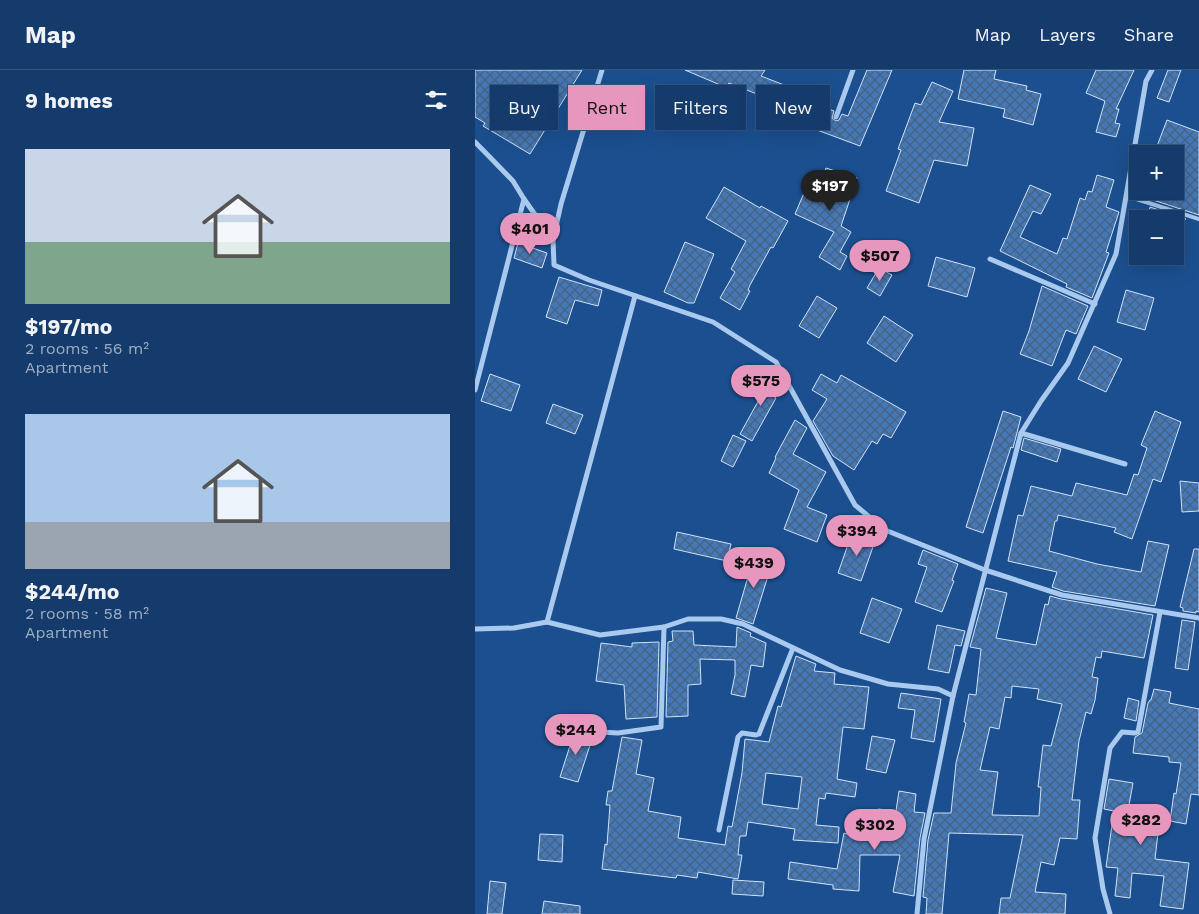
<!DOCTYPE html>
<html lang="en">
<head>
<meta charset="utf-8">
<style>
  :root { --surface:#143b6b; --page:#1d4271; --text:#f1f3f6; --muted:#9dadc1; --line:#33557e; --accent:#e797bd }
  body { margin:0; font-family:"Work Sans",sans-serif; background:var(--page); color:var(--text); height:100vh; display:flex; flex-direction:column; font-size:19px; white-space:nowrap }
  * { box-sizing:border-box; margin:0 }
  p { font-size:16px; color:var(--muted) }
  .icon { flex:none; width:28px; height:28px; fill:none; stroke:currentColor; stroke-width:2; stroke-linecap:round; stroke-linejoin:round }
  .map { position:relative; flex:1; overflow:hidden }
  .details { display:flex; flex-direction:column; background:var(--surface); width:475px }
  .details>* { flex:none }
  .hud { position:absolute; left:15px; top:15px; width:475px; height:45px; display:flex; gap:10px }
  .fabs { position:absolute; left:654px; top:75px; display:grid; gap:10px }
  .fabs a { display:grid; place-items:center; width:55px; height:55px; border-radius:0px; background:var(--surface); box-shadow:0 5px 20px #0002,0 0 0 1px var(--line); font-size:25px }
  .price { position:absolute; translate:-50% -42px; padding:0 11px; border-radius:18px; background:var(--accent); color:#111; font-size:16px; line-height:32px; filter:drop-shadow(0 1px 2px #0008) }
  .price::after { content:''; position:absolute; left:50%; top:30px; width:15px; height:11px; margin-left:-8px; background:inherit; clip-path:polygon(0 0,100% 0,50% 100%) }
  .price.on { background:#222; color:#fff }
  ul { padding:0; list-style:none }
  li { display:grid; align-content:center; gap:10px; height:265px; padding:0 25px }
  li span { display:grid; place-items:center; height:155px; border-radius:0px; color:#555 }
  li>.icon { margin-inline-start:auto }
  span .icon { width:90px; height:90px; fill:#fffc; stroke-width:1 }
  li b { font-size:21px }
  h2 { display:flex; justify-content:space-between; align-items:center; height:60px; padding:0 25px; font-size:21px }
  .tag { padding:0 18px; border-radius:0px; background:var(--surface); box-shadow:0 5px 20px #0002,0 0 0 1px var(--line); font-size:18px; line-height:45px }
  .tag.on { background:var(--accent); color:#111 }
  header { display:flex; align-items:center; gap:30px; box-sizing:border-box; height:70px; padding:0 25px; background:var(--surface); border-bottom:1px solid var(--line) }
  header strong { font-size:24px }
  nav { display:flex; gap:28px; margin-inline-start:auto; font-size:18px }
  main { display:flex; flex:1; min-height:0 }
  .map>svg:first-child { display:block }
</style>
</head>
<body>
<header>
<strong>Map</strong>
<nav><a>Map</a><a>Layers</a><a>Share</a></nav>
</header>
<main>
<section class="details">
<h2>9 homes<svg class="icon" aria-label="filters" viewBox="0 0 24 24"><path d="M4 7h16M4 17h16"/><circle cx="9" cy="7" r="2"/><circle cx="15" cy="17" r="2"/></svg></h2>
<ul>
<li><span style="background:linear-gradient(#c9d6e8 60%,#7fa58c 0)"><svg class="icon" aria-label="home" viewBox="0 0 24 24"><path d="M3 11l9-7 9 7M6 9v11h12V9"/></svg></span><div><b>$197/mo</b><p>2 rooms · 56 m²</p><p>Apartment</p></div></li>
<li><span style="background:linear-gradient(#a9c7e8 70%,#9aa5b1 0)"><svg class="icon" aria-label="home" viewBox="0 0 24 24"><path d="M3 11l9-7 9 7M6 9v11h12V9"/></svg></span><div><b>$244/mo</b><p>2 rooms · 58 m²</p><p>Apartment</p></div></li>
</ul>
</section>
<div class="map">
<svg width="724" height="844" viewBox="0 0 724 844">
  <defs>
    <pattern id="building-cross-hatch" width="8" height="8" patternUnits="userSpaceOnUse" patternTransform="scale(1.25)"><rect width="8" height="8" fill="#4478b7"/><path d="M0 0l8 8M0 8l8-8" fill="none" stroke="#486282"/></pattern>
  </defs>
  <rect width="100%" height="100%" fill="#1b4f8f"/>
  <g fill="url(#building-cross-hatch)" stroke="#cfe3fa" fill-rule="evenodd">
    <polygon points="0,0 107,0 55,84 8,56 10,53 0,47"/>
    <polygon points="210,0 290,0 286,6 322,20 320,26 359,41 357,48 361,51 364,50 367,44 373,46 392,0 417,0 385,76 326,54 327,52 289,37 292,28 254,13 250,17"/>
    <polygon points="489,0 521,0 519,9 552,16 551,20 566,24 558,55 528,47 530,39 483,29"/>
    <polygon points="621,0 659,0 641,39 644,39 640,53 645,54 641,67 621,62 630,31 611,23"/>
    <polygon points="693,0 706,0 694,32 682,28"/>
    <polygon points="457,12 478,21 464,52 499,58 492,96 459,90 444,133 411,121 426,80 423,79 440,33 446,35"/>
    <polygon points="692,50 724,62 724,145 678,130 681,121 700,121 700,84 679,84"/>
    <polygon points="351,98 382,108 366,156 376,162 365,182 372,186 365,200 344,187 359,162 320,144 329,123 341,128"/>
    <polygon points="622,105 639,110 631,137 644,142 631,182 634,183 617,228 591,217 592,214 525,181 555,115 576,124 566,144 558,141 545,167 582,184 588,168 592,169 605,128 610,130 613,121 617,122"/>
    <polygon points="249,117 285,138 286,136 313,151 298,178 296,177 275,215 273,220 275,221 265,240 245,228 260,202 256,199 271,171 231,148"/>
    <polygon points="675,137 711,149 672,149"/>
    <polygon points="210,172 239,184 219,233 213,233 189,222"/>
    <polygon points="43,173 72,183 67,198 39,188"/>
    <polygon points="461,187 500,198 492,227 453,216"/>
    <polygon points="404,198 417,205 405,226 392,218"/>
    <polygon points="84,207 127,220 123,236 100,230 92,254 71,247"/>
    <polygon points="567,216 613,236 601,264 591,260 577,296 545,284 554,261"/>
    <polygon points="651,220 679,228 670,260 642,252"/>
    <polygon points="342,226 362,238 344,268 324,256"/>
    <polygon points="409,246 438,265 421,292 392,273"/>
    <polygon points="619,276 647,289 631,322 603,309"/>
    <polygon points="294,303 306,309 297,325 301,328 277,371 265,364 286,326 283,324"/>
    <polygon points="15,304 45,315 36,341 6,331"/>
    <polygon points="346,304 362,313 366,305 431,342 416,368 408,364 402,374 397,371 379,400 358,386 338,351 352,329 337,320"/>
    <polygon points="78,334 108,345 100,364 71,353"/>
    <polygon points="528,341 546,347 538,378 536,377 508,463 491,457"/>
    <polygon points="680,341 706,352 686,412 678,409 657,469 639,462 641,458 583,445 582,451 580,451 574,481 622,494 666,502 673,471 694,475 680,536 588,521 577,517 582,502 533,491 543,445 548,446 556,416 597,426 601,413 652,425 659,404 663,405 672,378 666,375"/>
    <polygon points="320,350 332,358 318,384 351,402 332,437 352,445 342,472 309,459 324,420 294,403 301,388 300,387"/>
    <polygon points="258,365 271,371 258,397 246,391"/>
    <polygon points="549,368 586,379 582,392 546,380"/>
    <polygon points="705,411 724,413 724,441 707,442"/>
    <polygon points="202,462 256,474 252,491 199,479"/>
    <polygon points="377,463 400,471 386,511 363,503"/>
    <polygon points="719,479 724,479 724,542 721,541 721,543 708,541 708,538 705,537"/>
    <polygon points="448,480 483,494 477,510 479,511 467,542 440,532 452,497 443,494"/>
    <polygon points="279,486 298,490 278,554 261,548"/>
    <path d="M 511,518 L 532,523 L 521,568 L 561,575 L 570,534 L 573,535 L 575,526 L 586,529 L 678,545 L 669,588 L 627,581 L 626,588 L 621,587 L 617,607 L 623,608 L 620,630 L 616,644 L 611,642 L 604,671 L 597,730 L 605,730 L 602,769 L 585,768 L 579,795 L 566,792 L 560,822 L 591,824 L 590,844 L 524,844 L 526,828 L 535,828 L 548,765 L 474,763 L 467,844 L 451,844 L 452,828 L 448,827 L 453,770 L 459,743 L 476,743 L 481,693 L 491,653 L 489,652 L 494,624 L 501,625 L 506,579 L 495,577 ZM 537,616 L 564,619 L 562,629 L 587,634 L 576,676 L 568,675 L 563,717 L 566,717 L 564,746 L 517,745 L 523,702 L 505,700 L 515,657 L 524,659 L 530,627 L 536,628 Z"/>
    <polygon points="397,528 427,539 414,573 385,563"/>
    <polygon points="707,550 720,552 713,600 700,598"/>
    <polygon points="462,555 490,561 486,576 480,575 474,603 453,599"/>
    <polygon points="262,557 276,563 275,566 291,573 288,597 276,595 270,627 256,624 260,605 260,590 225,589 226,614 213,615 213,646 191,647 193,572 198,571 197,561 218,561 219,575 261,577"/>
    <polygon points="184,572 182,647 151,649 149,615 121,611 126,573 157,577 157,573"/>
    <path d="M 321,586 L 341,594 L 339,601 L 360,603 L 359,614 L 394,617 L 389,659 L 368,657 L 362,709 L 382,713 L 380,727 L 351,723 L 350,729 L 344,728 L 341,755 L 364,757 L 363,773 L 318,770 L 320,759 L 273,752 L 271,766 L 265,766 L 263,785 L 267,785 L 263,809 L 223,802 L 222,808 L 202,805 L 201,808 L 127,799 L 130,774 L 132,775 L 135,735 L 131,735 L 133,721 L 137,721 L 147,667 L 167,670 L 161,704 L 179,708 L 173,741 L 206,747 L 203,768 L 250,775 L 253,756 L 257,757 L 267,703 L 270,669 L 294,672 L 303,636 L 306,637 ZM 291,703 L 327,707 L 323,739 L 287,734 Z"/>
    <polygon points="679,619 696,622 694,633 724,639 724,725 716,724 711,754 695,751 699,723 701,724 706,693 694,692 694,687 658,683 660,667 667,663 673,633 675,630 676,630"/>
    <polygon points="426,623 466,629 459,672 436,668 440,640 423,638"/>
    <polygon points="653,628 664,631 661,651 649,648"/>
    <polygon points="100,660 118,666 103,712 85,707"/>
    <polygon points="397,666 420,670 411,703 391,699"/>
    <polygon points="634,709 658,713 654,735 690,739 688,763 683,763 680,789 714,793 708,839 685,836 689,806 657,803 655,828 640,826 643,798 631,797 639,741 629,739"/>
    <polygon points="424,721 441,724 439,742 450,743 445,768 439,826 418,822 425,785 385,785 384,821 358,819 358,815 313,809 315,792 362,799 369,763 399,771 403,739 421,741"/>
    <polygon points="65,764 88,765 87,792 63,790"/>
    <polygon points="258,810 289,812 288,826 257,824"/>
    <polygon points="15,811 31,813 27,844 12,844"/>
    <polygon points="69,831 105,836 105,844 67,844"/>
  </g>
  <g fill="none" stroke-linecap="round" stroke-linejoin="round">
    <polyline stroke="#a9c9ee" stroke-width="4" points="652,126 724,149"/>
    <g stroke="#a9c9ee" stroke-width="5">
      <polyline points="361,47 378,0"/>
      <polyline points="0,72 38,111 49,129 78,170 79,195 114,210 238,252 301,292 380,435 410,460 510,500 587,525 724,548"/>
      <polyline points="78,170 86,134 127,0"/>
      <polyline points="515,189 620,234"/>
      <polyline points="0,320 49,129"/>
      <polyline points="546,363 650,394"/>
      <polyline points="72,552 160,226"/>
      <polyline points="0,559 39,558 72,552 125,565 189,557 213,549 246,549 268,554 365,600 413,614 463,619 478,626"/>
      <polyline points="100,656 125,662 143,663 186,657 189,557"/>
      <polyline points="244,760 263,667 267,663 281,665 284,664 318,578"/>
      <polyline points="442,844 449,769 478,626 546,363 566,331 593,293 641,184 671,11 677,0"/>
      <polyline points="635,844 628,819 620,768 635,678 647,662 660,663 663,662 685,542"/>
    </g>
  </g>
</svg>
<div class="fabs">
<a>+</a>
<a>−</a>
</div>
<b class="price on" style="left:355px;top:142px">$197</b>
<b class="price" style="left:55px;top:185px">$401</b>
<b class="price" style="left:405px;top:212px">$507</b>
<b class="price" style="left:286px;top:337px">$575</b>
<b class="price" style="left:382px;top:487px">$394</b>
<b class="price" style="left:279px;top:519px">$439</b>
<b class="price" style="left:101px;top:686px">$244</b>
<b class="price" style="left:666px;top:776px">$282</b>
<b class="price" style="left:400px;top:781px">$302</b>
<div class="hud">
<a class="tag">Buy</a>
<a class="tag on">Rent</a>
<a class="tag">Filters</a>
<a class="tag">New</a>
</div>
</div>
</main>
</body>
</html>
